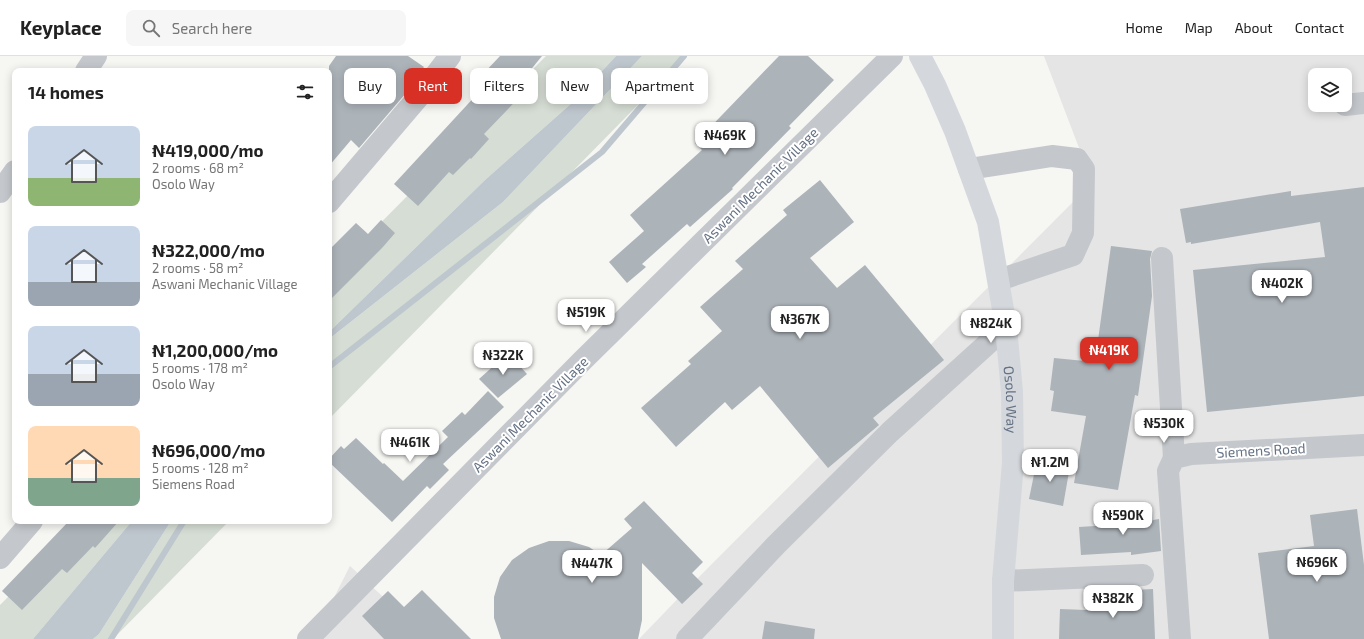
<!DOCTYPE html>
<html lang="en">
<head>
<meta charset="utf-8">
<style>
  :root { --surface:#fff; --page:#f6f6f6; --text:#222; --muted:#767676; --line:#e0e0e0; --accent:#d93025 }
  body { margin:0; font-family:"Exo 2",sans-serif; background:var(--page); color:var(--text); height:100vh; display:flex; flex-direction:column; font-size:15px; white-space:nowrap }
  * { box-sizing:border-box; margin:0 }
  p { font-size:13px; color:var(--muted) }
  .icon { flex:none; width:22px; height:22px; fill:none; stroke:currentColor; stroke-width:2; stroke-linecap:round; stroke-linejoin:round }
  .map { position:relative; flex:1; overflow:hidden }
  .side { position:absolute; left:12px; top:12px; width:320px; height:456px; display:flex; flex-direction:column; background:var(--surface); border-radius:8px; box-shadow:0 2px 10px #0003 }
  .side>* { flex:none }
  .banner { position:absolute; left:344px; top:12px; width:380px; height:36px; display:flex; gap:8px }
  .buttons { position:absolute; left:1308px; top:12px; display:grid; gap:8px }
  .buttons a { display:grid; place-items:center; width:44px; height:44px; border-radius:8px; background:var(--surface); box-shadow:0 2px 10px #0003; font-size:20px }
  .price { position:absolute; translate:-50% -34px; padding:0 9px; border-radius:8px; background:#fff; color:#222; font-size:13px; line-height:26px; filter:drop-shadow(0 1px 2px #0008) }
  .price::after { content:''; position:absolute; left:50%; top:24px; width:12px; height:9px; margin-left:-6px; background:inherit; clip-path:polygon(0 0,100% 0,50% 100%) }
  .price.active { background:var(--accent); color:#fff }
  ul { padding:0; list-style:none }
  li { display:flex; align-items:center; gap:12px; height:100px; padding:0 16px }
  li span { display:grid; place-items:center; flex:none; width:112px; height:80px; border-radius:8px; color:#555 }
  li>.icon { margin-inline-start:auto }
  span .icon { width:48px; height:48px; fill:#fffc; stroke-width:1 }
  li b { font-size:17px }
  h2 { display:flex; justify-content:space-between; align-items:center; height:48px; padding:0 16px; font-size:17px }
  .tag { padding:0 14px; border-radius:8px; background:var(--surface); box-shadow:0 2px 10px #0003; font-size:14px; line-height:36px }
  .tag.active { background:var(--accent); color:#fff }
  header { display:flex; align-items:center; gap:24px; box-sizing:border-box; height:56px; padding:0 20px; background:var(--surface); border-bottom:1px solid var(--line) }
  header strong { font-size:19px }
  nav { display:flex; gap:22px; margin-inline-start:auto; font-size:14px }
  .search { width:280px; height:36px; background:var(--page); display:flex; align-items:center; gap:10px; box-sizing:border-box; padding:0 14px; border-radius:8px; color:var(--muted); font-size:15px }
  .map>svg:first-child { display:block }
</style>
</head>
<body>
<header>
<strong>Keyplace</strong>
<div class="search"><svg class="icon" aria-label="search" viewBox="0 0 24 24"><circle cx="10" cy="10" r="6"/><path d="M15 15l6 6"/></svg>Search here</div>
<nav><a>Home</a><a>Map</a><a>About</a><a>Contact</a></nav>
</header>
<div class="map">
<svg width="1364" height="583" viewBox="0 0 1364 583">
  <rect width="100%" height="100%" fill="#f6f6f3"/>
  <g fill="#e4e5e4" fill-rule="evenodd">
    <path d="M 1044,0 L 1364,0 L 1364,583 L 639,583 L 692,528 L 1079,140 L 1081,97 ZM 1315,19 L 1345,19 L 1345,49 L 1315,49 Z"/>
    <polygon points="350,510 428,583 313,583"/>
  </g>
  <g fill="#d6ddd4">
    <polygon points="546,0 616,0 573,46 485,124 329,276 329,219"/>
    <polygon points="642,0 686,0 329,363 329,283 503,146"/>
    <polygon points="84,465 132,465 33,583 0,583 0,549"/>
    <polygon points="171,465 229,465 113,583 93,583 99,578"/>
  </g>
  <g fill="#bfc7ce">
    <polygon points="616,0 642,0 503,146 329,283 329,276 485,124 573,46"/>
    <polygon points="132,465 171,465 99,578 93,583 33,583"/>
  </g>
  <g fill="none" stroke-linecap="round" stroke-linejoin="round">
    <g stroke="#bfc7ce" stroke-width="6">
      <polyline points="329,311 602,96 684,0"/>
      <polyline points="111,583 184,465"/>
    </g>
  </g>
  <g fill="#acb3b9">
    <polygon points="336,0 408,0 424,11 406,37 359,92 351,84 329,110 329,10"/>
    <polygon points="500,0 542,0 524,22 531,29 484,78 489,83 471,103 470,102 453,119 449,116 418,150 394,128 491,23 484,17"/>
    <polygon points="779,0 808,0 834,24 789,70 791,72 732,132 733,133 690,171 687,168 642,208 646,211 627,227 609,206 644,175 630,159 702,94 695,87"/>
    <polygon points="820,124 854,166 810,202 837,232 865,209 944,304 873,362 879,369 828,412 760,330 732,354 725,346 676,391 641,352 691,308 688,305 722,275 700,251 743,213 735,205 787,159 783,154"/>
    <polygon points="1364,131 1364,340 1207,356 1193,214 1325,201 1320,166 1191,188 1191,186 1186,187 1180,153 1291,135 1291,140"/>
    <polygon points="381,164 395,177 382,192 329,245 329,194 356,167 368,178"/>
    <polygon points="1111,190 1152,195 1150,203 1152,240 1138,340 1135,339 1118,434 1074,427 1086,360 1051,355 1054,335 1050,334 1054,302 1095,306"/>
    <polygon points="508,297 527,318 498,342 479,323"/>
    <polygon points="488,335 504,351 443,408 449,414 430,433 427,430 392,466 329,406 329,403 341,390 344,393 356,382 383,408 384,407 403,425 448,381 442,375 462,356 465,359"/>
    <polygon points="1037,404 1070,410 1063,450 1029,443"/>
    <polygon points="644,445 703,506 692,517 703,528 682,548 642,507 642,564 638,583 501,583 494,562 494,541 500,521 512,504 529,492 549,485 569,485 589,491 601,499 632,472 624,463"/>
    <polygon points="1357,453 1364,509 1364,583 1269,583 1258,497 1314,490 1310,459"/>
    <polygon points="1152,454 1153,464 1159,463 1161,495 1131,499 1131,496 1081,499 1079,471 1127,468 1126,458"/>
    <polygon points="69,465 119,465 95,492 93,490 67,517 62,513 22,554 2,535"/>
    <polygon points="1153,533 1155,583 1059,583 1060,553 1112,555 1112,538 1133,537 1133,534"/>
    <polygon points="422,534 471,583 384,583 362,560 388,535 404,551"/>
    <polygon points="765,565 815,573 814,583 762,583"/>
  </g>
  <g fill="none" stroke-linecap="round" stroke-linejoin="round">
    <g stroke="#c4c7cb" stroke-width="22">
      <polyline points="86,15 96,0"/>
      <polyline points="1345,49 1364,47"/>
      <polyline points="969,113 1052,100 1077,103 1084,113 1083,177 1073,199 999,224"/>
      <polyline points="0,136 15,115"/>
      <polyline points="329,146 421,38 450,0"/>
      <polyline points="1162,202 1174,402"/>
      <polyline points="0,502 32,465"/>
      <polyline points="1003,525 1143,519"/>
      <polyline points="308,583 581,306 892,0"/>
      <polyline points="687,583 777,488 890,376 1006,271"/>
      <polyline points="1180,583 1168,415 1174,402 1191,398 1364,389"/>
    </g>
    <path stroke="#d4d8dc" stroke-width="22" id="s1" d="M 920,0 L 935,29 L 955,75 L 988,166 L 1006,271 L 1012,336 L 1013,407 L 1003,525 L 1003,583"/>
  </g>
  <g text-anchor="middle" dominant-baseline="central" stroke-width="4" stroke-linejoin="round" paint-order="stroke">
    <g font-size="14" fill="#657284" stroke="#fff">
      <text transform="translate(760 129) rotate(-45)">Aswani Mechanic Village</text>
      <text stroke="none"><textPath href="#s1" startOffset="359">Osolo Way</textPath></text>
      <text transform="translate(530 358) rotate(-45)">Aswani Mechanic Village</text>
      <text transform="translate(1261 394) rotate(-3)">Siemens Road</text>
    </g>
  </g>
</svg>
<div class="buttons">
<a><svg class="icon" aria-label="layers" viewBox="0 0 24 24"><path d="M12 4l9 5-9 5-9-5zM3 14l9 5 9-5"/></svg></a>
</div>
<b class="price" style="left:725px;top:100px">₦469K</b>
<b class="price" style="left:1282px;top:248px">₦402K</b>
<b class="price" style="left:586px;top:277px">₦519K</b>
<b class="price" style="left:800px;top:284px">₦367K</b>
<b class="price" style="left:991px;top:288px">₦824K</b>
<b class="price active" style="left:1109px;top:315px">₦419K</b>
<b class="price" style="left:503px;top:320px">₦322K</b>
<b class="price" style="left:1164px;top:388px">₦530K</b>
<b class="price" style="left:410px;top:407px">₦461K</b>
<b class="price" style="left:1050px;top:427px">₦1.2M</b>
<b class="price" style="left:1123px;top:480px">₦590K</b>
<b class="price" style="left:1317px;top:527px">₦696K</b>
<b class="price" style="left:592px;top:528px">₦447K</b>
<b class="price" style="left:1113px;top:563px">₦382K</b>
<div class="banner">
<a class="tag">Buy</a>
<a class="tag active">Rent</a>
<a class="tag">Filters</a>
<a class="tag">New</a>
<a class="tag">Apartment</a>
</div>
<section class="side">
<h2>14 homes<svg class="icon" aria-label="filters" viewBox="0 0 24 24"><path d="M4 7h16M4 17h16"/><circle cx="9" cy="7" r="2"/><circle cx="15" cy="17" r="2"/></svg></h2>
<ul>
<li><span style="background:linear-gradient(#c9d6e8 65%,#8fb573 0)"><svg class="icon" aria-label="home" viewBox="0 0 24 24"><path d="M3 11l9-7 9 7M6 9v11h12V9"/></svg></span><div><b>₦419,000/mo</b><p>2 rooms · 68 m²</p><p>Osolo Way</p></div></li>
<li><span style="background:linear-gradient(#c9d6e8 70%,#9aa5b1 0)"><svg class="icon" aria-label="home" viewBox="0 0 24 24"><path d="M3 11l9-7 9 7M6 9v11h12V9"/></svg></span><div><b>₦322,000/mo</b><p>2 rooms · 58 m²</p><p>Aswani Mechanic Village</p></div></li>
<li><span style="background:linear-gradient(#c9d6e8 60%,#9aa5b1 0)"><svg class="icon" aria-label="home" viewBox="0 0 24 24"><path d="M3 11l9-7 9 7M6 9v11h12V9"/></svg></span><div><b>₦1,200,000/mo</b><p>5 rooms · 178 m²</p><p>Osolo Way</p></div></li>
<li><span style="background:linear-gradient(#ffd9b3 65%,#7fa58c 0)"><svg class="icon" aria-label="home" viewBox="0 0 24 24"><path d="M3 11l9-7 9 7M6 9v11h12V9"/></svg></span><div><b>₦696,000/mo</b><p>5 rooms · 128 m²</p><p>Siemens Road</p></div></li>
</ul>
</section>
</div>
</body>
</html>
